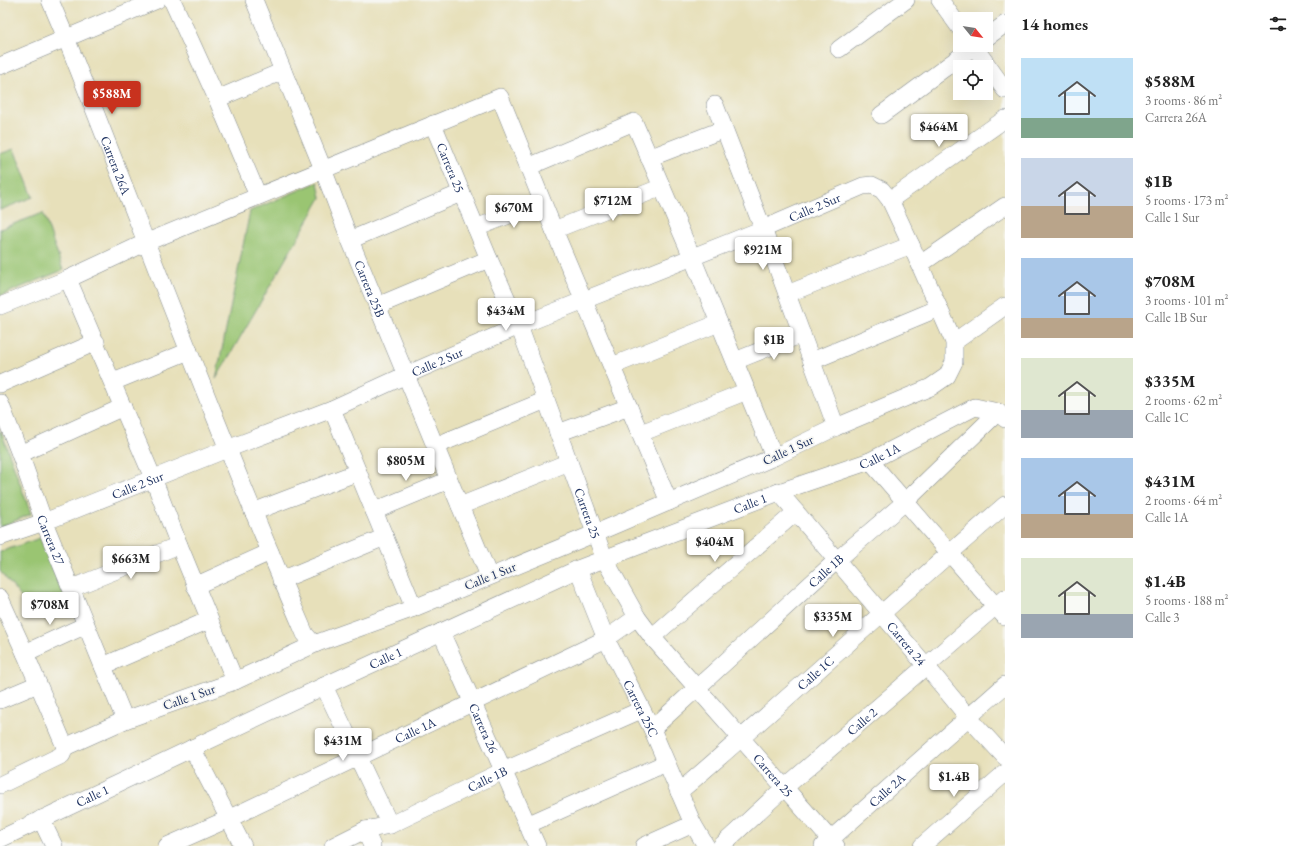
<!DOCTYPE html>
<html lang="en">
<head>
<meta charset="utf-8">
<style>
  :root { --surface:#fff; --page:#f6f6f6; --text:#222; --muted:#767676; --accent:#c8321e }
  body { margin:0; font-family:"EB Garamond",serif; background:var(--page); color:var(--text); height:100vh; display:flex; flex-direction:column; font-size:15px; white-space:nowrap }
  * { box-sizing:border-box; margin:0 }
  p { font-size:13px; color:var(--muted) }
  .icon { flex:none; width:22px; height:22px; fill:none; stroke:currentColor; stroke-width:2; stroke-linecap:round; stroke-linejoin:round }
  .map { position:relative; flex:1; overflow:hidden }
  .sheet { display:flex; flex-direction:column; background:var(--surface); width:300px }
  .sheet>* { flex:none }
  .needle { width:26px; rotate:120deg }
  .controls { position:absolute; left:953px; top:12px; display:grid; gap:8px }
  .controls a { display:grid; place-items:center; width:40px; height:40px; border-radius:0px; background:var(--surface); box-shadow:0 4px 16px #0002; font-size:20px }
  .price { position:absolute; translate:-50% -34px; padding:0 9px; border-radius:4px; background:#fff; color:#222; font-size:13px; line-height:26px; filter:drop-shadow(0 1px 2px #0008) }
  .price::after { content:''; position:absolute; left:50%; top:24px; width:12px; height:9px; margin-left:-6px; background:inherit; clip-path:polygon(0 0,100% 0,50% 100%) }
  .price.selected { background:var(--accent); color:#fff }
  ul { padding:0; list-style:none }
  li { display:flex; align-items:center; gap:12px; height:100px; padding:0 16px }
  li span { display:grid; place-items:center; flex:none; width:112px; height:80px; border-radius:0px; color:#555 }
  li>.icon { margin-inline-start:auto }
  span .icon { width:48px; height:48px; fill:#fffc; stroke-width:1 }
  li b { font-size:17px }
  h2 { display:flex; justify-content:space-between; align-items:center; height:48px; padding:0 16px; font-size:17px }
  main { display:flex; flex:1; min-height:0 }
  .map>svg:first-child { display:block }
</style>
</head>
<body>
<main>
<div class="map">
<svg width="1005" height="846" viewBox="0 0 1005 846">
  <rect width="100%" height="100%" fill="#f6f6f2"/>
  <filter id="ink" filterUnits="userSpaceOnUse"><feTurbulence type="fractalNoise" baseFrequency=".025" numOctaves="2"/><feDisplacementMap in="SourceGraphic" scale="8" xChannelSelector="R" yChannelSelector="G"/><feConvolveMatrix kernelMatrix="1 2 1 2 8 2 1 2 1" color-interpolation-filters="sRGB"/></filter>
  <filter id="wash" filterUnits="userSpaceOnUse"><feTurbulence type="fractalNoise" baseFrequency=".012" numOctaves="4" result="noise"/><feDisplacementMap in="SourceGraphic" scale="16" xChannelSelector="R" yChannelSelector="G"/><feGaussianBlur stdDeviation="0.9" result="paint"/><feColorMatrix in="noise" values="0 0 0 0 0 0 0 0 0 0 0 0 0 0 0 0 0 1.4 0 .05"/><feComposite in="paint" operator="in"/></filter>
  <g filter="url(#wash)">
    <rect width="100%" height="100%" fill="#e7e0ba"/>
    <g fill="#9ac572" stroke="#5a7a68">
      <polygon points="14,149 33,197 0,210 0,154"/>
      <polygon points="318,182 321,198 216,379 250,211"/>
      <polygon points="43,213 63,270 0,296 0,229"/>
      <polygon points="0,431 1,431 31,514 0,527"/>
      <polygon points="40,538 72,615 29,607 0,571 0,552"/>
    </g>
  </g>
  <g filter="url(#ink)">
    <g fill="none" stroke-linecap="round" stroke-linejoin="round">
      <defs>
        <g id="minor">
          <path id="s1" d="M 50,0 L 66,38 C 145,237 220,438 305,634 L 311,641 L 317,643"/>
          <polyline points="172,0 217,99 258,196"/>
          <path id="s2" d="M 254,0 L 323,169 L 350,240 L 489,576"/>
          <polyline points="940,0 960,28"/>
          <polyline points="986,38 1005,24"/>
          <polyline points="973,45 1005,90"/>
          <polyline points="839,49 906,0"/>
          <polyline points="0,66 157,0"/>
          <polyline points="217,99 283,71"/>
          <polyline points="715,105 763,229 836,427"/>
          <polyline points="881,115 976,45"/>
          <path id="s3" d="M 433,124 L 489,259 L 519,326 L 605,560 L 637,617 L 652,637 L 836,846"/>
          <polyline points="649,158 724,129"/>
          <polyline points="528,167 634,122 692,257 774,457"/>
          <polyline points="890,200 1005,119"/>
          <polyline points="476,228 542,202"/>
          <polyline points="554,230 662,187"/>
          <polyline points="350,240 461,193"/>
          <polyline points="919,265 1005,206"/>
          <polyline points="68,279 153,478 179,545 235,681"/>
          <polyline points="787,294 911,245"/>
          <polyline points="0,306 68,279 147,242 500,97 554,230 669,502"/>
          <polyline points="377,306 489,259"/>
          <polyline points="954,342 1005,306"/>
          <polyline points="735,361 802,334"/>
          <polyline points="812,361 939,308"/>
          <polyline points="612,366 719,323"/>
          <polyline points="113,382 189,351"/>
          <polyline points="0,384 96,342"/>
          <path id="s4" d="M 0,403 L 20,454 L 44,522 L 125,720"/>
          <polyline points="332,409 414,608"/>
          <polyline points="558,433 629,407"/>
          <polyline points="641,433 747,391"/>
          <polyline points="435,446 546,400"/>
          <polyline points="20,454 123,407"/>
          <polyline points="870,461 1005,617"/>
          <path id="s5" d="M 779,492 L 926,666 L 968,717 L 1005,757"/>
          <polyline points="460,506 569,462"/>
          <polyline points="374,511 449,480"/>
          <polyline points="253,512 358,472"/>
          <path id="s6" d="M 0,537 L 44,522 L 227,449 L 332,409 L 406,375 L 519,326 L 763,229 L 863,186 L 872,185 L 882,190 L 890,200 L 911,245 L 954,342 L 954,362 L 947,376 L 931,387 L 836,427 L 774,457 L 596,533 L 414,608 L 317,643 L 235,681 L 125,720 L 65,747 L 62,755 L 0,785"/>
          <path id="s7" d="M 578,569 L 606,639 L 652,729 L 693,824 L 706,846"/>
          <polyline points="281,580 385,537"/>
          <polyline points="195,586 270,552"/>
          <polyline points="72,588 179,545"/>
          <polyline points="0,598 25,653 65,747"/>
          <path id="s8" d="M 441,632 L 537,846"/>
          <polyline points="652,637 796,512"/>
          <polyline points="25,653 86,625"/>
          <polyline points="103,666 209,620"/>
          <polyline points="324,686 390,825"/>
          <polyline points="0,700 38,684"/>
          <path id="s9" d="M 652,729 L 837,560 L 905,502 L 998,412"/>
          <polyline points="192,748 243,846"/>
          <path id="s10" d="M 679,792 C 789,698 895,600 1005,505"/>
          <polyline points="41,819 54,846"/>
          <polyline points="527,825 666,763"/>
          <polyline points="365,830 372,846"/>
          <path id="s11" d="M 0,839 L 324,686 L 578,569 L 779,492 L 870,461 L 975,407 L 998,412 L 1005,419"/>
          <path id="s12" d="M 167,846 L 228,819 L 606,639 L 637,617"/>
          <path id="s13" d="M 333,846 L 365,830 L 390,825 L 503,771 L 641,710"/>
          <polyline points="644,846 693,824"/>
          <path id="s14" d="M 721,846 L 784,788 L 1005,598"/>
          <path id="s15" d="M 823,846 L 1005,685"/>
          <polyline points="922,846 1005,773"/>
        </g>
      </defs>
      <use href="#minor" stroke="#81888c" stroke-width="18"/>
      <use href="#minor" stroke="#fff" stroke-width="17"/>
    </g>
  </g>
  <g text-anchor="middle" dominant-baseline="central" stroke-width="3.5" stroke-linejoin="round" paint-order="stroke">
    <g font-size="13" fill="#1b2f5e" stroke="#f6f6f2">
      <text stroke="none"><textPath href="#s1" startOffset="178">Carrera 26A</textPath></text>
      <text stroke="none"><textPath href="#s3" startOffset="47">Carrera 25</textPath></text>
      <text stroke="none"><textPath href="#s6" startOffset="879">Calle 2 Sur</textPath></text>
      <text stroke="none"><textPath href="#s2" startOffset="311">Carrera 25B</textPath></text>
      <text stroke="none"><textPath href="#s6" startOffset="471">Calle 2 Sur</textPath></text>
      <text transform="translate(788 450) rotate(-25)">Calle 1 Sur</text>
      <text stroke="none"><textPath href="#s11" startOffset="960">Calle 1A</textPath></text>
      <text stroke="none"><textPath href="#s6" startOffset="147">Calle 2 Sur</textPath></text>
      <text stroke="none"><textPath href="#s11" startOffset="822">Calle 1</textPath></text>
      <text stroke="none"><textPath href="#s3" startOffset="419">Carrera 25</textPath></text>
      <text stroke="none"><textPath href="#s4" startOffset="146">Carrera 27</textPath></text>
      <text stroke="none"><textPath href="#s9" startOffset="235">Calle 1B</textPath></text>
      <text transform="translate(490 576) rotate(-22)">Calle 1 Sur</text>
      <text stroke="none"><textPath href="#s5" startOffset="198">Carrera 24</textPath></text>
      <text stroke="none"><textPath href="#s11" startOffset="426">Calle 1</textPath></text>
      <text stroke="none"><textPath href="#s10" startOffset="181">Calle 1C</textPath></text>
      <text transform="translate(189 697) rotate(-19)">Calle 1 Sur</text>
      <text stroke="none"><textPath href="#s7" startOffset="153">Carrera 25C</textPath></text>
      <text stroke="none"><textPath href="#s14" startOffset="188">Calle 2</textPath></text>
      <text stroke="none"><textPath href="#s8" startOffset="105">Carrera 26</textPath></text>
      <text stroke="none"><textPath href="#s12" startOffset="274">Calle 1A</textPath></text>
      <text stroke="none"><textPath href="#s3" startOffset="743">Carrera 25</textPath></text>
      <text stroke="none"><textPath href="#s13" startOffset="169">Calle 1B</textPath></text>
      <text stroke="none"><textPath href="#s15" startOffset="85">Calle 2A</textPath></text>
      <text stroke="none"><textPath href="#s11" startOffset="102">Calle 1</textPath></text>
    </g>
  </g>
</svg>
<div class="controls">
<a><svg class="needle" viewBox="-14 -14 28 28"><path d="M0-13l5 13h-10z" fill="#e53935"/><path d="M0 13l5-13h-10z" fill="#767676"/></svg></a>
<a><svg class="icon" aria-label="locate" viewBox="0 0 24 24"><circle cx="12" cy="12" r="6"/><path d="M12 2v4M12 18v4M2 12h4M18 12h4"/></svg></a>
</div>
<b class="price selected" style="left:112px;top:115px">$588M</b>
<b class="price" style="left:939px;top:148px">$464M</b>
<b class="price" style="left:613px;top:222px">$712M</b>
<b class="price" style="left:514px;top:229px">$670M</b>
<b class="price" style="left:763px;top:271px">$921M</b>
<b class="price" style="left:506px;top:332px">$434M</b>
<b class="price" style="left:774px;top:361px">$1B</b>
<b class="price" style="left:406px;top:482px">$805M</b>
<b class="price" style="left:715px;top:563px">$404M</b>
<b class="price" style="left:131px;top:580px">$663M</b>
<b class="price" style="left:50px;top:626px">$708M</b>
<b class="price" style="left:833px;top:638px">$335M</b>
<b class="price" style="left:343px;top:762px">$431M</b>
<b class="price" style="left:954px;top:798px">$1.4B</b>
</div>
<section class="sheet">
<h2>14 homes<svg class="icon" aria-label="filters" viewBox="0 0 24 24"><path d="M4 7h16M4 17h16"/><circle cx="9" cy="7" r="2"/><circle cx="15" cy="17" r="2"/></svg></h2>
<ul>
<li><span style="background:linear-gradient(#bfe0f5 75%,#7fa58c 0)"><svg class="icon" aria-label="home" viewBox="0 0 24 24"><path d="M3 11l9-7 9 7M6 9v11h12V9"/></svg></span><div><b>$588M</b><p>3 rooms · 86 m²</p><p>Carrera 26A</p></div></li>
<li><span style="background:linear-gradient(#c9d6e8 60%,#b9a48a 0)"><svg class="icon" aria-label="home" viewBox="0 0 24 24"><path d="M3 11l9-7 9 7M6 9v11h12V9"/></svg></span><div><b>$1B</b><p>5 rooms · 173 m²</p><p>Calle 1 Sur</p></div></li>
<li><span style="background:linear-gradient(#a9c7e8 75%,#b9a48a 0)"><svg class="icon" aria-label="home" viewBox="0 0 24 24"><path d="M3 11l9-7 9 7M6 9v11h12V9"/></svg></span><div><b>$708M</b><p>3 rooms · 101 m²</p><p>Calle 1B Sur</p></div></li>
<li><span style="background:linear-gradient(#dfe7d0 65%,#9aa5b1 0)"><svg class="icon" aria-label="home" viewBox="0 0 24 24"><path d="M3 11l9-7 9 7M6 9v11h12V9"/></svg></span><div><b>$335M</b><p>2 rooms · 62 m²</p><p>Calle 1C</p></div></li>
<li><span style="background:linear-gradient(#a9c7e8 70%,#b9a48a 0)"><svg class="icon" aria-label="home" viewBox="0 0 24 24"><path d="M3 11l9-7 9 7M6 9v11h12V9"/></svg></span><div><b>$431M</b><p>2 rooms · 64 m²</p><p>Calle 1A</p></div></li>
<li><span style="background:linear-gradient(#dfe7d0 70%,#9aa5b1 0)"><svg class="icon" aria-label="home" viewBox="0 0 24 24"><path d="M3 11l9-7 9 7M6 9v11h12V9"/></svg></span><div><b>$1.4B</b><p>5 rooms · 188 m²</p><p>Calle 3</p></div></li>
</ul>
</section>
</main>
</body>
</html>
